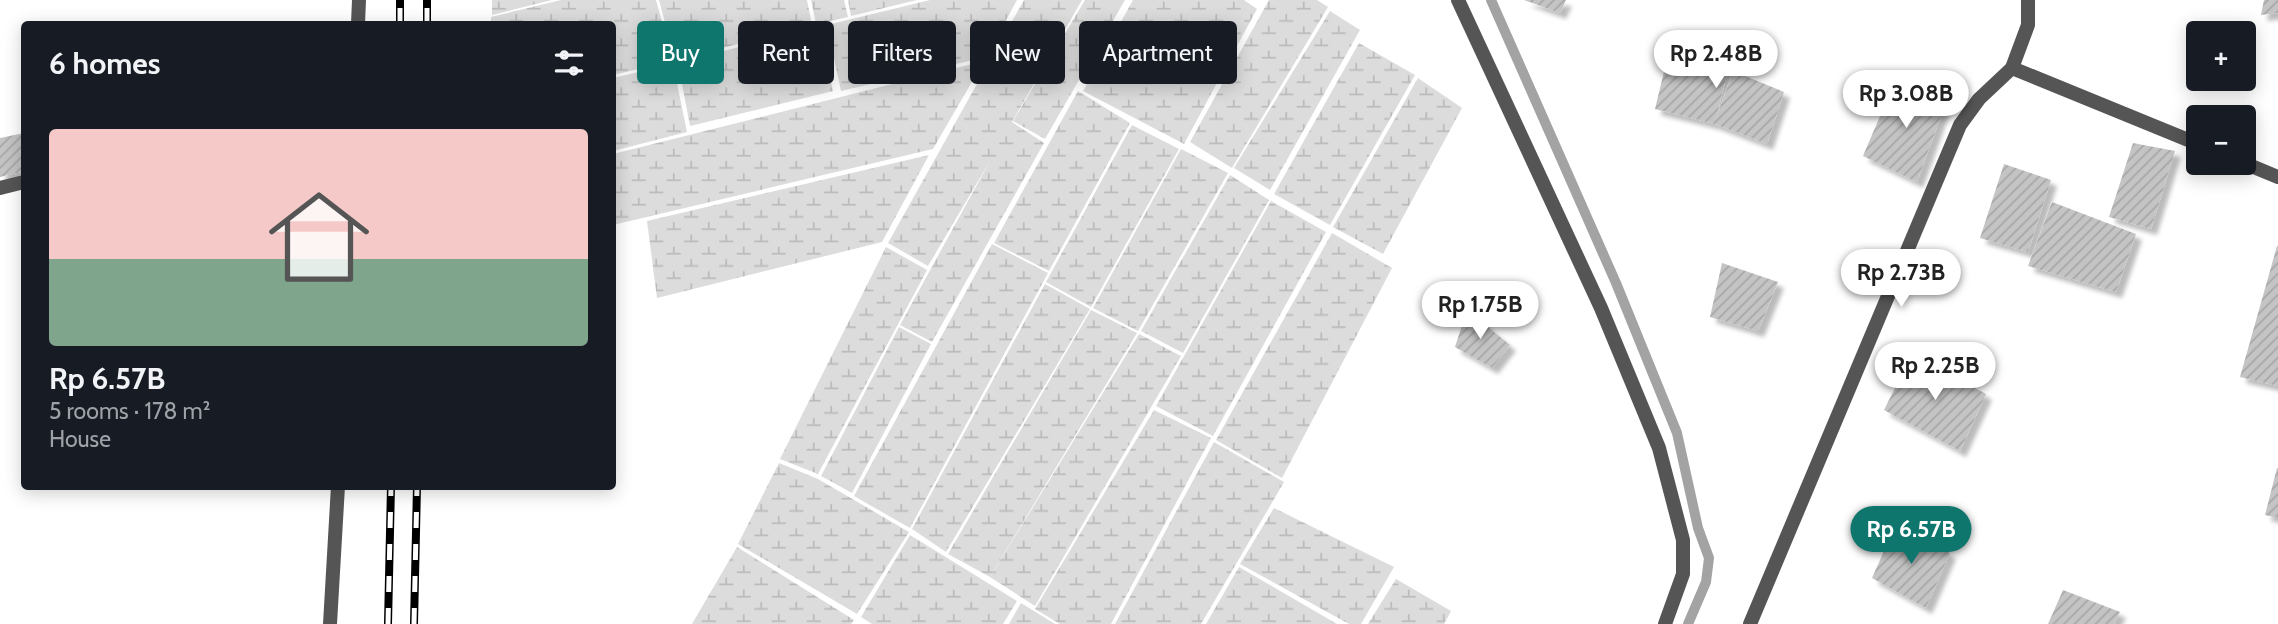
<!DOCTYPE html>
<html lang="en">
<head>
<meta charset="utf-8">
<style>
  :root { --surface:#171b24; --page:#242831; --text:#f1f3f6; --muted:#9ea1a6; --line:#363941; --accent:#0f766e }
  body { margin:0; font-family:Cabin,sans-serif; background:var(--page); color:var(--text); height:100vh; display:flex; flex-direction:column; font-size:26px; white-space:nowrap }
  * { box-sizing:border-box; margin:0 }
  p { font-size:23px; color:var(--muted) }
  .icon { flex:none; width:38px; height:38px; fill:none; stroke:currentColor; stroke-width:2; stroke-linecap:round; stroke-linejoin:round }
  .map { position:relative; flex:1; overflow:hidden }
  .details { position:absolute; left:21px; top:21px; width:595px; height:469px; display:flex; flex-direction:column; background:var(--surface); border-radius:7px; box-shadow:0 4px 18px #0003 }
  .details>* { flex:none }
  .guide { position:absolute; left:637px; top:21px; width:665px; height:63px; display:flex; gap:14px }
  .tools { position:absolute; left:2186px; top:21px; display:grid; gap:14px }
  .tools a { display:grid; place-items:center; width:70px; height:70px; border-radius:7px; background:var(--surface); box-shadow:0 4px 18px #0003; font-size:35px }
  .price { position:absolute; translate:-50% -60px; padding:0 16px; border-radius:24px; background:#fff; color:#222; font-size:23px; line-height:46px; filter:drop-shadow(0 2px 4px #0008) }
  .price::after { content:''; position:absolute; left:50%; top:42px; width:21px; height:16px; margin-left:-10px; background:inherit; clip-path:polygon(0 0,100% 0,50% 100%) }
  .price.active { background:var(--accent); color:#fff }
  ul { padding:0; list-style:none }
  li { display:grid; align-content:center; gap:14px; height:371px; padding:0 28px }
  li+li { border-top:2px solid var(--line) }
  li span { display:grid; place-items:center; height:217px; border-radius:7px; color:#555 }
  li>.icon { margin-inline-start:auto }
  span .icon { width:126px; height:126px; fill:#fffc; stroke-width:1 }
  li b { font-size:30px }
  h2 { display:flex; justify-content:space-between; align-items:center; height:84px; padding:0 28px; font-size:30px }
  .pill { padding:0 24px; border-radius:7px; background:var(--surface); box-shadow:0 4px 18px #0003; font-size:24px; line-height:63px }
  .pill.active { background:var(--accent); color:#fff }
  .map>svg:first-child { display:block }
</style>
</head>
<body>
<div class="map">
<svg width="2278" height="624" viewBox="0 0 2278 624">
  <defs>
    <pattern id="wetland-marsh" width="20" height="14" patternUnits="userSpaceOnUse" patternTransform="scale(1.75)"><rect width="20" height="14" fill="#dcdcdc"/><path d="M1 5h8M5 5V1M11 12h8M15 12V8" fill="none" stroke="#bbb"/></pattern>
    <pattern id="building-hatch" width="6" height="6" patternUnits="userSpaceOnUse" patternTransform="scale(1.75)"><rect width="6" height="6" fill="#c4c4c4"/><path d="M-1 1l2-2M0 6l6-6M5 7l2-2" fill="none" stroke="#a7a7a7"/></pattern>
    <filter id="shadow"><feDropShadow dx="6" dy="6" stdDeviation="2" flood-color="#0004"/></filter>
  </defs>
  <rect width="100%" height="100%" fill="#fff"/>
  <g fill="url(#wetland-marsh)">
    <polygon points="492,0 552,0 492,15"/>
    <polygon points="561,0 656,0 673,61 613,75 612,24 491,24 491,17"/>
    <polygon points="659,0 807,0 812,25 675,60"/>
    <polygon points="811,0 844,0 848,17 816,24"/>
    <polygon points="848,0 917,0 851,16"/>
    <polygon points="930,0 1017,0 986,57 841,91 827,25"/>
    <polygon points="1024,0 1082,0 1012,122 1044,143 932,342 900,325 990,161 928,266 888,243"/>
    <polygon points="1085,0 1125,0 1045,139 1013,121"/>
    <polygon points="1133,0 1244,0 1257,9 1184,144 1083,91"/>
    <polygon points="1269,0 1317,0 1328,7 1232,168 1190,142"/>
    <polygon points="1330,11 1360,30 1270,190 1234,168"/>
    <polygon points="820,26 833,91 690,126 678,63"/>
    <polygon points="1359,43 1415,75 1330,225 1274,194"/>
    <polygon points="984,61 933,149 613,225 613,154"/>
    <polygon points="673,64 687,132 613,151 613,78"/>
    <polygon points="1418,78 1462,108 1383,254 1333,227"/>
    <polygon points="1078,91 1130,123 1049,271 994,243"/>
    <polygon points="1132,125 1179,149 1091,307 1046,282"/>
    <polygon points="1181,149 1228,173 1138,331 1093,308"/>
    <polygon points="929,155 882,242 657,298 647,221"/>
    <polygon points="1230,175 1269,200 1183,353 1141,331"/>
    <polygon points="1271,201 1326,232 1213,436 1156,406"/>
    <polygon points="1332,233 1392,268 1282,478 1216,440"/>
    <polygon points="992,244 1048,273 910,528 854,496"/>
    <polygon points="886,247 927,270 818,474 780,459"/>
    <polygon points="1045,284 1090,309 946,552 912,529"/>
    <polygon points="1091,310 1137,333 990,577 948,554"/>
    <polygon points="899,327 931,344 852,493 821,476"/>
    <polygon points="1139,334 1181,356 1035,606 990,577"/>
    <polygon points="1154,410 1211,438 1111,624 1060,624 1035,609"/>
    <polygon points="1214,442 1284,482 1201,624 1115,624"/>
    <polygon points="779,463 818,479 909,532 857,614 738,544"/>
    <polygon points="1274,508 1394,567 1361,624 1349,624 1240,564"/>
    <polygon points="910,535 1017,601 1003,624 872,624 861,617"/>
    <polygon points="737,547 854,620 851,624 692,624"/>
    <polygon points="1239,567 1337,624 1206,624"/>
    <polygon points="1396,579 1451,611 1444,624 1368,624"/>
    <polygon points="1021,603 1055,624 1009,624"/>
  </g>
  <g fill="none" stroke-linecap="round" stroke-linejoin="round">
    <polyline stroke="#a3a3a3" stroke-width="10" points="1491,0 1616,283 1677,433 1698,528 1709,558 1706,582 1688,624"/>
  </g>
  <g fill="url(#building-hatch)" filter="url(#shadow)">
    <polygon points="1524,0 1566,0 1560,13"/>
    <polygon points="2264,0 2278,0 2278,13 2261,15"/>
    <polygon points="1673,34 1733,49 1716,119 1733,71 1784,92 1767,144 1715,124 1655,109"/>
    <polygon points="1895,81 1947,99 1917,182 1863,156"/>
    <polygon points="24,133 24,171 0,177 0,138"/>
    <polygon points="2133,143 2175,151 2151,229 2109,217"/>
    <polygon points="2004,164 2051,180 2028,252 1980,238"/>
    <polygon points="2052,202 2136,234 2116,292 2028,266"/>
    <polygon points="2277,246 2278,246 2278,386 2240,377"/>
    <polygon points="1722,263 1778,282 1758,331 1710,317"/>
    <polygon points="1467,310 1510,345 1492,368 1455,347"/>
    <polygon points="1912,354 1986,394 1960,451 1884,410"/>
    <polygon points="2277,468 2278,468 2278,518 2265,515"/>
    <polygon points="1896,524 1950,553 1926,608 1872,578"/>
    <polygon points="2063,590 2120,612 2114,624 2048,624"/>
  </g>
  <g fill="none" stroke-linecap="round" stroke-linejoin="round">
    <g stroke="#555" stroke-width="14">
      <polyline points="2012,68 2198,144"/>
      <polyline points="2244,163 2278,177"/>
      <polyline points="0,188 24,182"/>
      <polyline points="1750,624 1960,125 1979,99 2012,68 2028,25 2028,0"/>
    </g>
    <g stroke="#555" stroke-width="14">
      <polyline points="1458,0 1601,308 1659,448 1683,540 1683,574 1665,624"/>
      <polyline points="358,24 359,0"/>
      <polyline points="330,624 338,486"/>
    </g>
    <defs>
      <g id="rail">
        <polyline points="400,24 400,0"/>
        <polyline points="427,24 427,0"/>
        <polyline points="388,624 391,486"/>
        <polyline points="414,624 417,486"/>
      </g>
    </defs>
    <use href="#rail" stroke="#000" stroke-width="8"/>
    <use href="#rail" stroke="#fff" stroke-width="5" stroke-dasharray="16" stroke-linecap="butt"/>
  </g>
</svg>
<div class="tools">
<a>+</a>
<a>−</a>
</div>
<b class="price" style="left:1716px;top:90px">Rp 2.48B</b>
<b class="price" style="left:1906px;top:130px">Rp 3.08B</b>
<b class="price" style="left:1901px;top:309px">Rp 2.73B</b>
<b class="price" style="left:1480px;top:341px">Rp 1.75B</b>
<b class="price" style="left:1935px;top:402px">Rp 2.25B</b>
<b class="price active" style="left:1911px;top:566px">Rp 6.57B</b>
<div class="guide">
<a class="pill active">Buy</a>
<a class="pill">Rent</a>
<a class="pill">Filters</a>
<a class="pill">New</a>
<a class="pill">Apartment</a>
</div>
<section class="details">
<h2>6 homes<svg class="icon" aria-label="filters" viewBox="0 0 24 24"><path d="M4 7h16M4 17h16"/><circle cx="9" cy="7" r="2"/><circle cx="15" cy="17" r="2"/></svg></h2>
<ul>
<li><span style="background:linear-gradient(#f6c9c9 60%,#7fa58c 0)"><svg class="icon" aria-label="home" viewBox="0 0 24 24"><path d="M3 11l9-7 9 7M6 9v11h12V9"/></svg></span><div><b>Rp 6.57B</b><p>5 rooms · 178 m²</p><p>House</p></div></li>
</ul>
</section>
</div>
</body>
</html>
